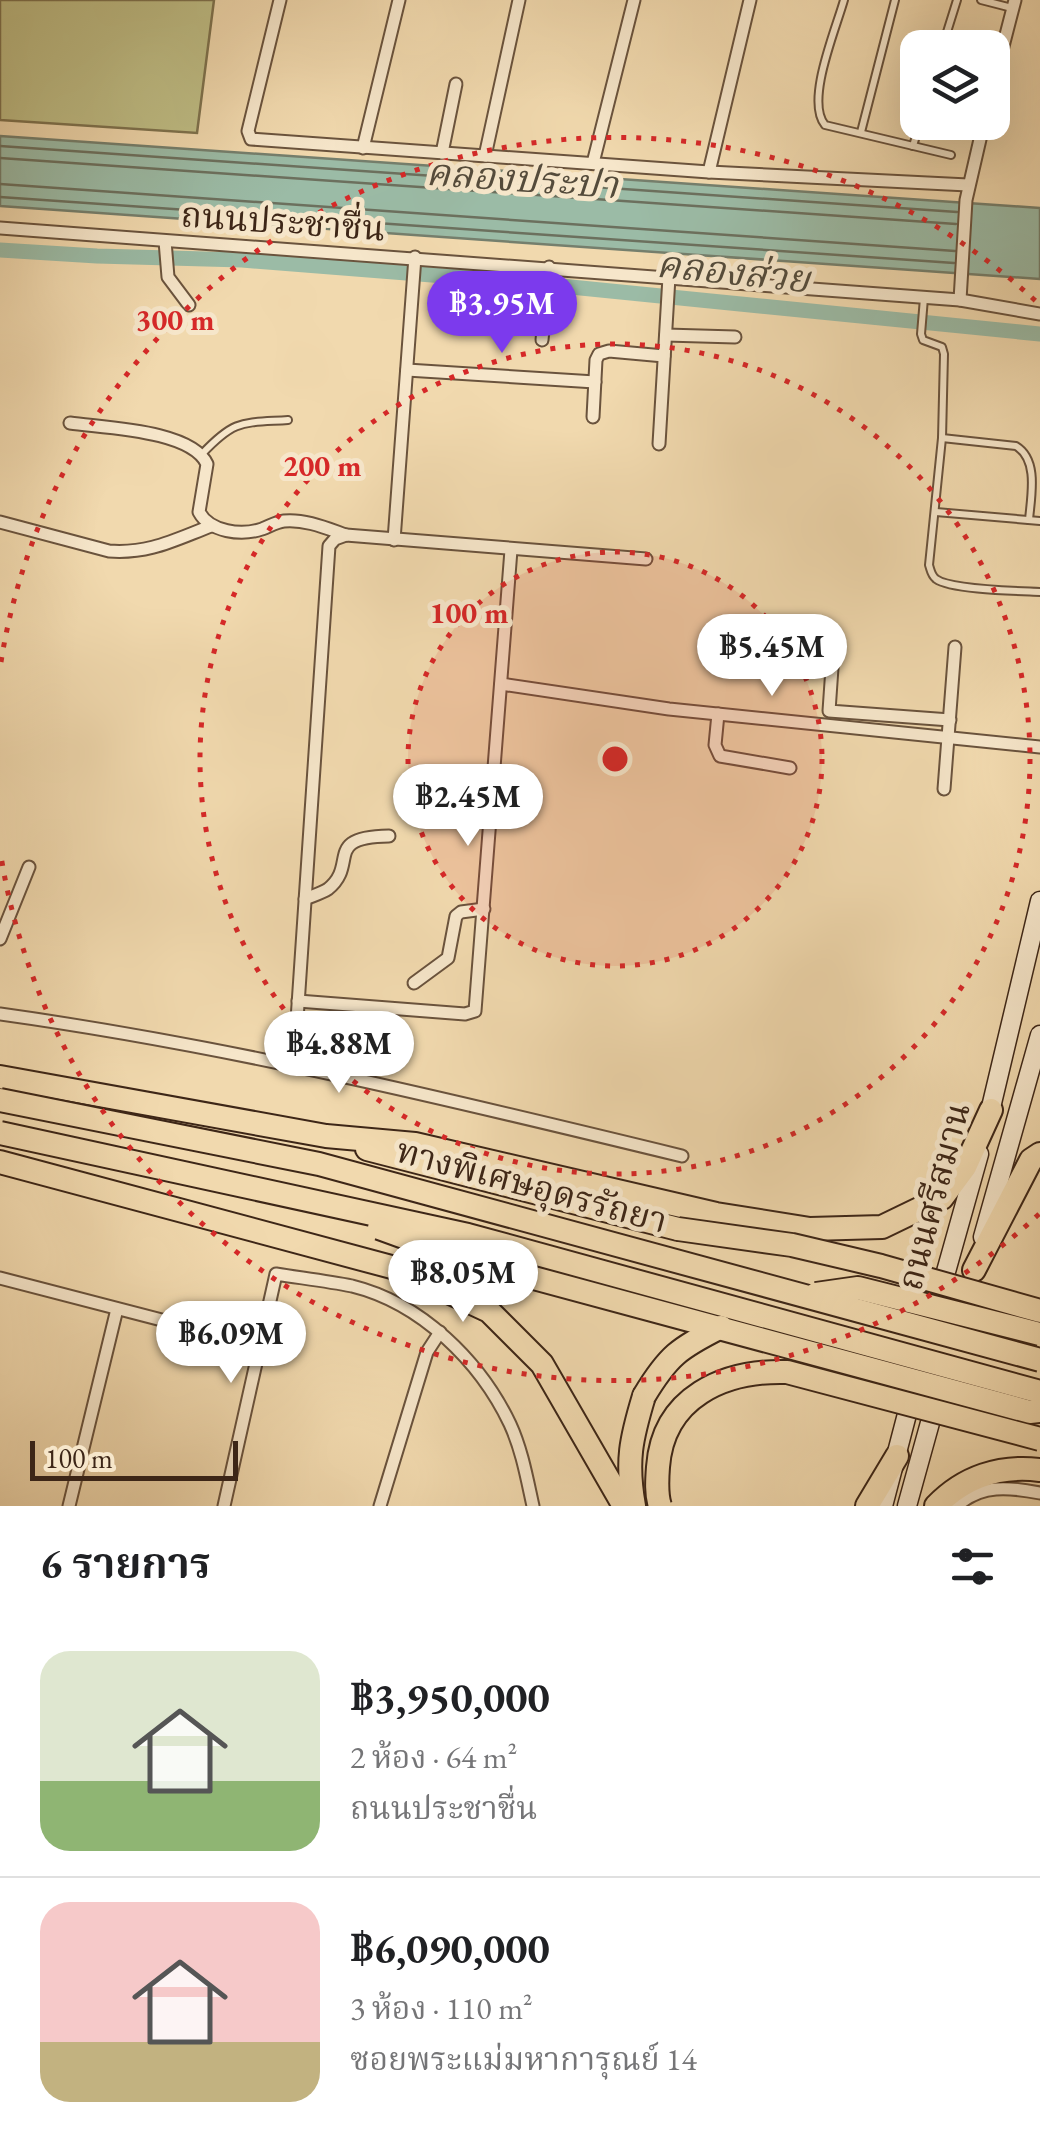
<!DOCTYPE html>
<html lang="th">
<head>
<meta charset="utf-8">
<style>
  :root { --surface:#fff; --page:#f6f6f6; --text:#202124; --muted:#757577; --line:#e0e0e0; --accent:#7c3aed }
  body { margin:0; font-family:"EB Garamond","Noto Serif Thai",serif; background:var(--page); color:var(--text); height:100vh; display:flex; flex-direction:column; font-size:38px; white-space:nowrap }
  * { box-sizing:border-box; margin:0 }
  p { font-size:32px; color:var(--muted) }
  .icon { flex:none; width:55px; height:55px; fill:none; stroke:currentColor; stroke-width:2; stroke-linecap:round; stroke-linejoin:round }
  .map { position:relative; height:1506px; overflow:hidden }
  .panel { display:flex; flex-direction:column; background:var(--surface); flex:1 }
  .panel>* { flex:none }
  .controls { position:absolute; left:900px; top:30px; display:grid; gap:20px }
  .controls a { display:grid; place-items:center; width:110px; height:110px; border-radius:20px; background:var(--surface); box-shadow:0 10px 40px #0002; font-size:50px }
  .scale { position:absolute; left:30px; bottom:25px; width:208px; box-sizing:border-box; padding-left:10px; border:5px solid #3d2617; border-top:0; font-size:28px; line-height:35px; white-space:nowrap; color:#3d2617; -webkit-text-stroke:8px #f6e6ca; paint-order:stroke }
  .price { position:absolute; translate:-50% -85px; padding:0 22px; border-radius:35px; background:#fff; color:#222; font-size:32px; line-height:65px; filter:drop-shadow(0 2px 5px #0008) }
  .price::after { content:''; position:absolute; left:50%; top:60px; width:30px; height:22px; margin-left:-15px; background:inherit; clip-path:polygon(0 0,100% 0,50% 100%) }
  .price.current { background:var(--accent); color:#fff }
  ul { padding:0; list-style:none }
  li { display:flex; align-items:center; gap:30px; height:250px; padding:0 40px }
  li+li { border-top:2px solid var(--line) }
  li span { display:grid; place-items:center; flex:none; width:280px; height:200px; border-radius:30px; color:#555 }
  li>.icon { margin-inline-start:auto }
  span .icon { width:120px; height:120px; fill:#fffc; stroke-width:1 }
  li b { font-size:42px }
  h2 { display:flex; justify-content:space-between; align-items:center; height:120px; padding:0 40px; font-size:42px }
  .map>svg:first-child { display:block }
</style>
</head>
<body>
<div class="map">
<svg width="1040" height="1506" viewBox="0 0 1040 1506">
  <rect width="100%" height="100%" fill="#f1d9ae"/>
  <filter id="stains"><feTurbulence type="fractalNoise" baseFrequency=".002" numOctaves="4"/><feColorMatrix values="0 0 0 0 .2 0 0 0 0 .09 0 0 0 0 .02 0 0 0 .5 -.17"/></filter>
  <radialGradient id="worn" r=".72"><stop offset=".6" stop-color="#630" stop-opacity="0"/><stop offset="1" stop-color="#630" stop-opacity=".3"/></radialGradient>
  <polygon fill="#bfbe86" stroke="#7e724e" stroke-width="2.5" points="0,0 214,0 197,133 0,120"/>
  <polygon fill="#9bbba6" stroke="#757f6d" stroke-width="2.5" points="0,136 1040,208 1040,279 0,206"/>
  <g fill="none" stroke-linecap="round" stroke-linejoin="round">
    <g stroke="#6c705e" stroke-width="2.5">
      <polyline points="0,146 957,212"/>
      <polyline points="0,158 956,224"/>
      <polyline points="0,184 955,251"/>
      <polyline points="0,197 954,263"/>
    </g>
    <polyline stroke="#9bbba6" stroke-width="15" points="0,250 97,256 242,260 521,282 1040,334"/>
    <defs>
      <g id="service">
        <path d="M 844,0 C 836,29 805,101 825,125 L 951,155"/>
        <polyline points="981,0 1012,8"/>
        <polyline points="942,48 957,0"/>
        <polyline points="861,132 895,0"/>
        <polyline points="913,146 920,122"/>
        <path d="M 924,298 L 921,334 L 923,340 L 942,347 L 944,354 L 942,438 L 929,565 C 931,571 931,575 936,579 C 951,590 1019,591 1040,592"/>
        <path d="M 942,438 L 1016,446 C 1039,460 1031,496 1029,520"/>
        <path d="M 202,454 C 235,419 242,423 288,420"/>
        <polyline points="936,512 1040,521"/>
      </g>
      <g id="minor">
        <polyline points="280,0 248,131 251,139 709,172 968,185"/>
        <polyline points="992,89 1015,0"/>
        <polyline points="363,148 399,0"/>
        <polyline points="442,153 456,84"/>
        <polyline points="485,156 519,0"/>
        <polyline points="593,163 634,0"/>
        <polyline points="709,172 750,0"/>
        <polyline points="0,228 960,300 1040,314"/>
        <polyline points="165,241 168,277 189,305"/>
        <polyline points="960,300 966,200 984,122"/>
        <polyline points="666,335 735,337"/>
        <polyline points="542,340 549,267"/>
        <polyline points="407,370 595,382"/>
        <polyline points="593,417 596,360 599,354 609,351 664,356"/>
        <path d="M 70,423 C 105,428 191,430 207,464 L 199,512 C 210,532 241,536 262,529 C 270,526 276,522 284,521 C 305,519 326,528 346,535"/>
        <polyline points="659,444 669,277"/>
        <path d="M 0,522 L 109,551 C 149,554 174,540 211,526"/>
        <polyline points="394,540 415,257"/>
        <polyline points="834,639 829,711 950,720"/>
        <polyline points="501,684 669,709 1040,747"/>
        <polyline points="718,714 715,745 720,756 790,768"/>
        <polyline points="944,789 955,647"/>
        <path d="M 305,899 C 312,896 322,893 328,889 C 359,864 322,837 389,836"/>
        <polyline points="0,939 29,867"/>
        <polyline points="414,983 448,958 456,916 461,912 484,909"/>
        <polyline points="298,1001 465,1014 475,1011 511,550"/>
        <path d="M 0,1014 C 230,1046 456,1101 682,1156"/>
        <polyline points="294,1064 329,546 335,539 346,535 646,559"/>
        <polyline points="0,1278 262,1346"/>
        <polyline points="69,1506 117,1309"/>
        <path d="M 224,1506 L 276,1274 C 301,1278 327,1281 352,1286 C 421,1303 480,1361 510,1424 C 522,1450 527,1479 533,1506"/>
        <polyline points="380,1506 427,1352 440,1332"/>
        <path d="M 957,1506 C 981,1484 1009,1487 1040,1493"/>
      </g>
      <g id="secondary">
        <polyline points="988,1120 1040,901"/>
        <polyline points="983,1237 1040,1035"/>
        <polyline points="940,1293 979,1154"/>
        <polyline points="883,1506 912,1395"/>
        <polyline points="907,1506 936,1401"/>
      </g>
      <g id="motorway">
        <polyline points="0,1077 326,1136 415,1144 716,1214 810,1229 882,1227 942,1198 965,1167 991,1110"/>
        <polyline points="367,1149 678,1229"/>
        <polyline points="0,1162 399,1269 489,1311 542,1364 624,1506"/>
        <polyline points="974,1270 1031,1160 1040,1154"/>
        <path d="M 634,1506 C 626,1461 631,1439 644,1396"/>
        <polyline points="867,1506 897,1456"/>
        <path d="M 936,1506 C 964,1477 1000,1465 1040,1470"/>
      </g>
    </defs>
    <use href="#service" stroke="#6a533d" stroke-width="10"/>
    <use href="#minor" stroke="#6a533d" stroke-width="15"/>
    <use href="#secondary" stroke="#3d2617" stroke-width="21"/>
    <use href="#motorway" stroke="#3d2617" stroke-width="26"/>
    <use href="#service" stroke="#f6e6ca" stroke-width="6"/>
    <use href="#minor" stroke="#f6e6ca" stroke-width="11"/>
    <use href="#secondary" stroke="#f6e6ca" stroke-width="18"/>
    <use href="#motorway" stroke="#f1d9ae" stroke-width="22"/>
    <defs>
      <g id="motorway-bridge">
        <polyline points="0,1100 319,1164 1040,1360"/>
        <polyline points="0,1133 468,1235 1040,1392"/>
        <polyline points="379,1228 467,1260 1030,1412 1040,1411"/>
        <polyline points="678,1229 792,1245 881,1266 1040,1311"/>
        <polyline points="816,1294 858,1288 1040,1334"/>
        <path d="M 644,1396 C 668,1356 679,1348 721,1327"/>
        <path d="M 660,1506 C 656,1494 657,1480 658,1467 C 663,1397 724,1370 787,1372 L 1040,1439"/>
      </g>
    </defs>
    <use href="#motorway-bridge" stroke="#3d2617" stroke-width="26" stroke-linecap="butt"/>
    <use href="#motorway-bridge" stroke="#f1d9ae" stroke-width="22"/>
  </g>
  <circle cx="615" cy="759" r="207" fill="#d62828" fill-opacity=".12"/>
  <g fill="none" stroke="#d62828" stroke-width="5" stroke-dasharray="5 10">
    <circle cx="615" cy="759" r="207"/>
    <circle cx="615" cy="759" r="415"/>
    <path d="M1039 1214A622 622 0 0 1 1 856M1 662A622 622 0 0 1 1039 304"/>
  </g>
  <g text-anchor="middle" dominant-baseline="central" stroke-width="10" stroke-linejoin="round" paint-order="stroke">
    <g font-size="35" fill="#3d2617" stroke="#f6e6ca">
      <text transform="translate(283 221) rotate(4)">ถนนประชาชื่น</text>
      <text transform="translate(532 1185) rotate(15)">ทางพิเศษอุดรรัถยา</text>
      <text transform="translate(933 1196) rotate(-75)">ถนนศรีสมาน</text>
    </g>
    <g font-size="38" font-style="italic" fill="#544b3b" stroke="#f6e6ca">
      <text transform="translate(522 178) rotate(4)">คลองประปา</text>
      <text transform="translate(733 271) rotate(6)">คลองส่วย</text>
    </g>
  </g>
  <circle cx="615" cy="759" r="15" fill="#d62828" stroke="#f6e6ca" stroke-width="5"/>
  <g font-size="30" text-anchor="middle" font-weight="bold" fill="#d62828" stroke="#f6e6ca" stroke-width="10" stroke-linejoin="round" paint-order="stroke">
    <text x="175" y="330">300 m</text>
    <text x="322" y="476">200 m</text>
    <text x="469" y="623">100 m</text>
  </g>
  <rect width="100%" height="100%" filter="url(#stains)"/>
  <rect width="100%" height="100%" fill="url(#worn)"/>
</svg>
<div class="controls">
<a><svg class="icon" aria-label="layers" viewBox="0 0 24 24"><path d="M12 4l9 5-9 5-9-5zM3 14l9 5 9-5"/></svg></a>
</div>
<div class="scale">100 m</div>
<b class="price current" style="left:502px;top:356px">฿3.95M</b>
<b class="price" style="left:772px;top:699px">฿5.45M</b>
<b class="price" style="left:468px;top:849px">฿2.45M</b>
<b class="price" style="left:339px;top:1096px">฿4.88M</b>
<b class="price" style="left:463px;top:1325px">฿8.05M</b>
<b class="price" style="left:231px;top:1386px">฿6.09M</b>
</div>
<section class="panel">
<h2>6 รายการ<svg class="icon" aria-label="filters" viewBox="0 0 24 24"><path d="M4 7h16M4 17h16"/><circle cx="9" cy="7" r="2"/><circle cx="15" cy="17" r="2"/></svg></h2>
<ul>
<li><span style="background:linear-gradient(#dfe7d0 65%,#8fb573 0)"><svg class="icon" aria-label="home" viewBox="0 0 24 24"><path d="M3 11l9-7 9 7M6 9v11h12V9"/></svg></span><div><b>฿3,950,000</b><p>2 ห้อง · 64 m²</p><p>ถนนประชาชื่น</p></div></li>
<li><span style="background:linear-gradient(#f6c9c9 70%,#c2b280 0)"><svg class="icon" aria-label="home" viewBox="0 0 24 24"><path d="M3 11l9-7 9 7M6 9v11h12V9"/></svg></span><div><b>฿6,090,000</b><p>3 ห้อง · 110 m²</p><p>ซอยพระแม่มหาการุณย์ 14</p></div></li>
</ul>
</section>
</body>
</html>
